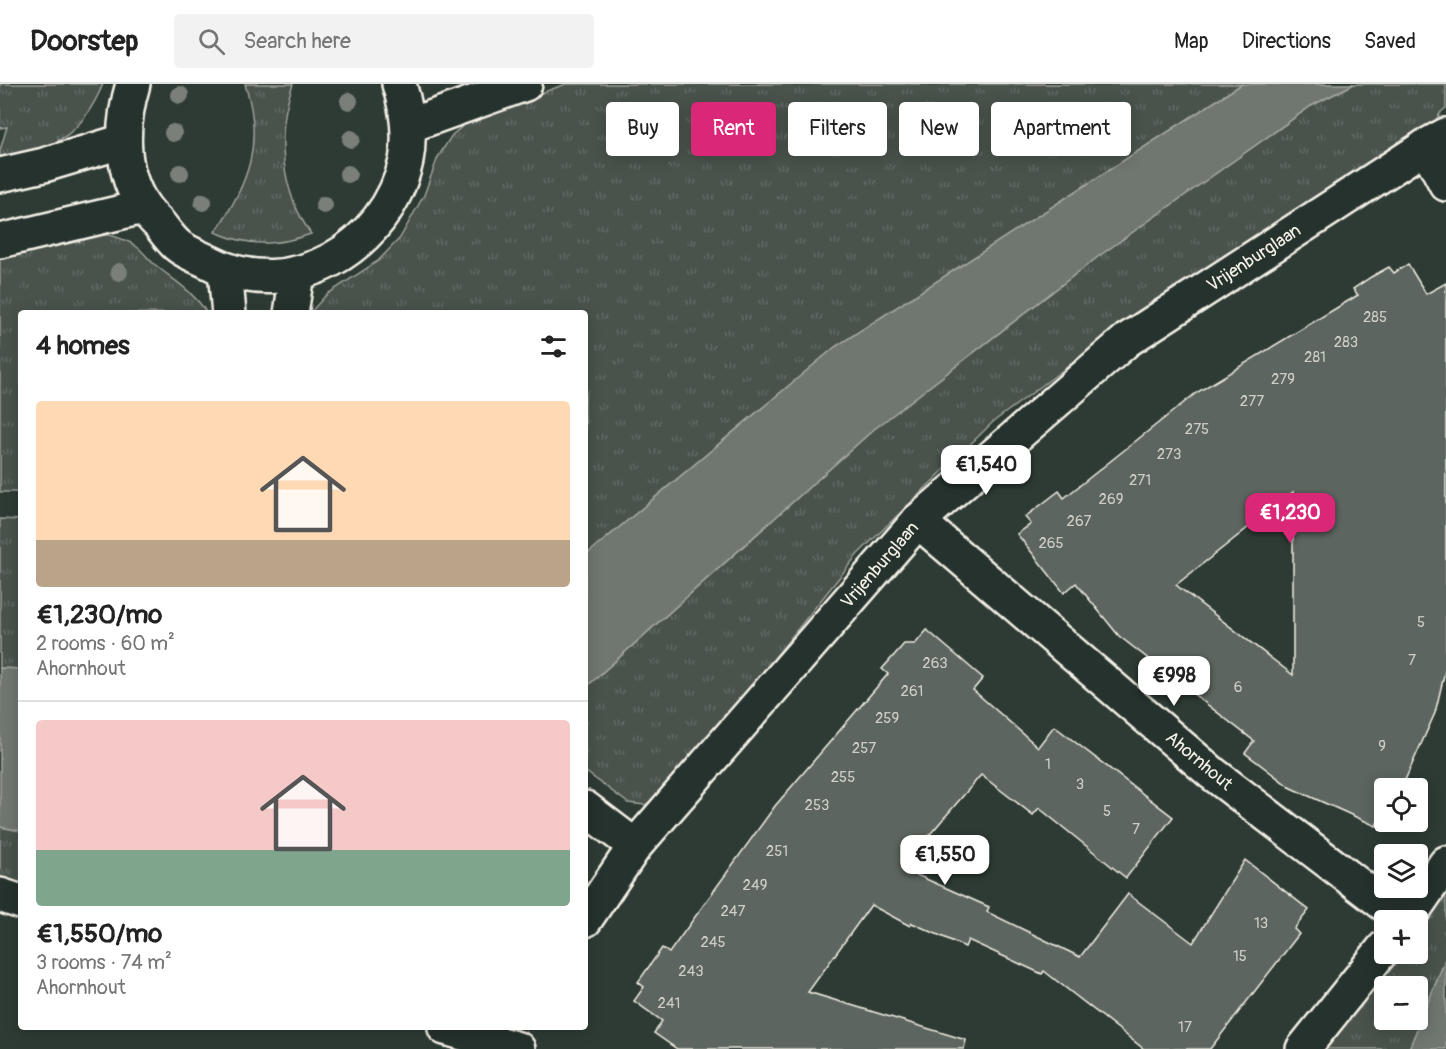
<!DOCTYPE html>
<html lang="en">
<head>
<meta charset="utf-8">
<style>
  :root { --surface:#fff; --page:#f2f2f2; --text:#222; --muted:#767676; --line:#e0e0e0; --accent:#db2777 }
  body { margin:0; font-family:Pangolin,sans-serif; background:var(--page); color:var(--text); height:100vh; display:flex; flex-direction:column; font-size:22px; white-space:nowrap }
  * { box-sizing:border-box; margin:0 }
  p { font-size:20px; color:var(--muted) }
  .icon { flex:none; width:33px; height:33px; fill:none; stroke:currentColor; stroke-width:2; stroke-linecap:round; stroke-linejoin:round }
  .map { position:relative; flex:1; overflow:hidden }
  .details { position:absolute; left:18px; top:226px; width:570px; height:720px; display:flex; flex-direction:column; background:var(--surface); border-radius:6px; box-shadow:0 3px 15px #0003 }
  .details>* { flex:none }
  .guide { position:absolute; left:606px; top:18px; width:570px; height:54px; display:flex; gap:12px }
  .controls { position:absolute; left:1374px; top:694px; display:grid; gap:12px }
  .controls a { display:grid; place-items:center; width:54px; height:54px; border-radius:6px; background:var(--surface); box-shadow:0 3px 15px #0003; font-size:30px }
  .price { position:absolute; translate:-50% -51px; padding:0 14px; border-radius:12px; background:#fff; color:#222; font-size:20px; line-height:39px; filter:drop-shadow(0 2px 3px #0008) }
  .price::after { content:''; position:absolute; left:50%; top:36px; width:18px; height:14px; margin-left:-9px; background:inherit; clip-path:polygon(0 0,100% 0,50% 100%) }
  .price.current { background:var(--accent); color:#fff }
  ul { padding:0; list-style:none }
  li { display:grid; align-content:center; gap:12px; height:318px; padding:0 18px }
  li+li { border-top:2px solid var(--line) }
  li span { display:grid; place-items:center; height:186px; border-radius:6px; color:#555 }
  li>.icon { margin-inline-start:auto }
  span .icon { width:108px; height:108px; fill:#fffc; stroke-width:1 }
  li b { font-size:26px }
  h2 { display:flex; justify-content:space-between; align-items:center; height:72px; padding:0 18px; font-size:26px }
  .pill { padding:0 21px; border-radius:6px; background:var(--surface); box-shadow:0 3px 15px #0003; font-size:21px; line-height:54px }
  .pill.current { background:var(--accent); color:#fff }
  header { display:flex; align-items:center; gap:36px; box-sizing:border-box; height:84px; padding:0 30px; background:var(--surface); border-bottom:2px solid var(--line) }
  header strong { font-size:28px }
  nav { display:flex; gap:33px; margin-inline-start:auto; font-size:21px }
  .search { width:420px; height:54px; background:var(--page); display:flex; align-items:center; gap:15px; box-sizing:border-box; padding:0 21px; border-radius:6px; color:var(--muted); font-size:22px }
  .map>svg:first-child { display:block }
</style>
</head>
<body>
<header>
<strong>Doorstep</strong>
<div class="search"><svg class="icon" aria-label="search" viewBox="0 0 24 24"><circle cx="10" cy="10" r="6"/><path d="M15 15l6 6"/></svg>Search here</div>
<nav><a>Map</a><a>Directions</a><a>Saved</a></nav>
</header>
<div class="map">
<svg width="1446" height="965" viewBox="0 0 1446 965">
  <defs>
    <pattern id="grass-tufts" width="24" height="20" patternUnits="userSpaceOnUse" patternTransform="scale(1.5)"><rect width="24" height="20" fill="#48524c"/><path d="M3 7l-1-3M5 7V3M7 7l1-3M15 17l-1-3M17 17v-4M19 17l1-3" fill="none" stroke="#636b66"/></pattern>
  </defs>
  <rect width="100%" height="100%" fill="#2e3b34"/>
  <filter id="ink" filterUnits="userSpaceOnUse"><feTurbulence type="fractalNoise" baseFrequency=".0167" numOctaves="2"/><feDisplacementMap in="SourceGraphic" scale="12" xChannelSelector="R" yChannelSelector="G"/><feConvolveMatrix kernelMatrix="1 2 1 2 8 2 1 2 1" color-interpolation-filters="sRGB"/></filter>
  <g filter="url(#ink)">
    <g fill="url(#grass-tufts)" stroke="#9ea29a" stroke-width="1.5" fill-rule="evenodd">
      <path d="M 0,0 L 103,0 C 80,55 54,63 0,76 L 0,66 L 7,43 L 0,44 Z"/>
      <path d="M 245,0 L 293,0 C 275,50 281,107 311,150 C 276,162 250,163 215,148 C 249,100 264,58 245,0 Z"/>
      <polygon points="566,0 1242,0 835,263 585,472 585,230 309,230 326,211 378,177 400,154 424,111 438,73 452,51 464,41 494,26"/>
      <polygon points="1354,0 1446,0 1446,24 1441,28 1426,51 1173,204 993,338 858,470 666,709 645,721 628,719 585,687 585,604 873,346 1099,172 1311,22"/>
      <path d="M 97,149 C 111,151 125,154 137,163 C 143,167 147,174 153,179 C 174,197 191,205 207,229 L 21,230 L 21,408 L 0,408 L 0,168 Z"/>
      <polygon points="0,435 21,436 21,585 0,584"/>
      <polygon points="0,743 21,747 21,801 0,795"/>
      <path d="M 1446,811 L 1446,874 L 1409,965 L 1323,965 L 1402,870 L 1418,870 L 1418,850 ZM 1384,903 L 1418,903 L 1418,936 L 1384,936 Z"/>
    </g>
    <g fill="#6f7770" stroke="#a4a8a0" stroke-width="1.5">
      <polygon points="1242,0 1354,0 1311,22 1099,172 873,346 585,604 585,472 835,263"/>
      <polygon points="0,584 21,585 21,747 0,743"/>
      <polygon points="1446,874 1446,965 1409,965"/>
    </g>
    <g fill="#5c655e" stroke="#f4f1e8" stroke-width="1.5" fill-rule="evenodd">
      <path d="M 1408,180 L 1426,210 L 1446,199 L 1446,583 L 1435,629 L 1401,705 L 1384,705 L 1384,724 L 1376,742 L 1291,704 L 1245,669 L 1254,657 L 1119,552 L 1076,499 L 1064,509 L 1017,450 L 1031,440 L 1025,433 L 1059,407 L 1064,414 L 1196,309 L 1358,211 L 1353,205 L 1371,193 L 1389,183 L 1394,189 ZM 1293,408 L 1293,591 L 1176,501 Z"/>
      <polygon points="927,546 983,594 973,606 1038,663 1054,642 1173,733 1126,794 1039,724 1033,731 981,691 901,784 989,823 987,828 1080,873 1128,810 1193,859 1245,776 1309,826 1294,845 1299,850 1210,965 1144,965 1044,887 1042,890 968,856 965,863 912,839 910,842 871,821 808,908 966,956 964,965 677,965 654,949 662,937 634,917 644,903 638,898 662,864 669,869 775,722 888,590 882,585 904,560 915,560"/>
    </g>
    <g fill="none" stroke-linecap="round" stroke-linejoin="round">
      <defs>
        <g id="minor">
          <polyline points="1426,62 1446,100"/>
          <polyline points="225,186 229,230"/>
          <polyline points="291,230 297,189"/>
          <polyline points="918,437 1212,689 1406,837"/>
          <polyline points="585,724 635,762"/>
          <polyline points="0,811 21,818"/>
          <polyline points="585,836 635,762 918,437 1127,256 1426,62 1446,51"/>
          <polyline points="1406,837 1446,779"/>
          <polyline points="445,944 518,965"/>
          <polyline points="1303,965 1384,864"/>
        </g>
        <g id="major">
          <path d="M 133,0 C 121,40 119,87 144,123 C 148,129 154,135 159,140 C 165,147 170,155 177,161 C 185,168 199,173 209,178 C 291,221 387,163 406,77 C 411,51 407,25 399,0"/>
          <polyline points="408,42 525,0"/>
          <polyline points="0,91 44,81 124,57"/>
          <polyline points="0,157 143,123"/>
        </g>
      </defs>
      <use href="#minor" stroke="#f4f1e8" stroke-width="38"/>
      <use href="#major" stroke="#f4f1e8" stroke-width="38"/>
      <use href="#minor" stroke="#26332d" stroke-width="33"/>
      <use href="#major" stroke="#26332d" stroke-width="33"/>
    </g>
    <g fill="#7a8079">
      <circle cx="180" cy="11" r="9"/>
      <circle cx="349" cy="17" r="9"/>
      <circle cx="173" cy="49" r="9"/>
      <circle cx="351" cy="55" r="9"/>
      <circle cx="180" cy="89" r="9"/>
      <circle cx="348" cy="90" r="9"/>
      <circle cx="203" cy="118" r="9"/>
      <circle cx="324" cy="121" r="9"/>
      <circle cx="119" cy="188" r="9"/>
    </g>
  </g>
  <g text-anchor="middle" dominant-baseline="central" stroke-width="6" stroke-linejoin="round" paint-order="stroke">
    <g font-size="15" fill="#cecec6">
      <text x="1375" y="233">285</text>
      <text x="1346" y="258">283</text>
      <text x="1315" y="273">281</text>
      <text x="1283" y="295">279</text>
      <text x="1252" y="317">277</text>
      <text x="1197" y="345">275</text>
      <text x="1169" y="370">273</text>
      <text x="1140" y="396">271</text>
      <text x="1111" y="415">269</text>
      <text x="1079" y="437">267</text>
      <text x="1051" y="459">265</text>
      <text x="1421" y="538">5</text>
      <text x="1412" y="576">7</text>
      <text x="935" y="579">263</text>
      <text x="1238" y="603">6</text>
      <text x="912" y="607">261</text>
      <text x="887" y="634">259</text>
      <text x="1382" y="662">9</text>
      <text x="864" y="664">257</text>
      <text x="1048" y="680">1</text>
      <text x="843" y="693">255</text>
      <text x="1080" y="700">3</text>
      <text x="817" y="721">253</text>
      <text x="1107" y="727">5</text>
      <text x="1136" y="745">7</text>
      <text x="777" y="767">251</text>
      <text x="755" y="801">249</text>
      <text x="733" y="827">247</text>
      <text x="1261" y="839">13</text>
      <text x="713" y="858">245</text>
      <text x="1240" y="872">15</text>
      <text x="691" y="887">243</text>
      <text x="669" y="919">241</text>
      <text x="1185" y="943">17</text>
    </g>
    <g font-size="18" fill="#f4f1e8" stroke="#26332d">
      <text transform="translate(1254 174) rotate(-33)">Vrijenburglaan</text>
      <text transform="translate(880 481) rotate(-49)">Vrijenburglaan</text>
      <text transform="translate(1199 677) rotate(40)">Ahornhout</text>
    </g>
  </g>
</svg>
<div class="controls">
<a><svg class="icon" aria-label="locate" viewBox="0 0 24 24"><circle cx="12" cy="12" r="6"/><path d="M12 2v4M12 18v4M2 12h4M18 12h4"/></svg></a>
<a><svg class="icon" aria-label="layers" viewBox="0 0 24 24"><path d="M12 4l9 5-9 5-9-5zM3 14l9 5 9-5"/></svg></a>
<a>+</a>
<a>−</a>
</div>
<b class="price" style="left:986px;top:412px">€1,540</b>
<b class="price current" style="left:1290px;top:460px">€1,230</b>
<b class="price" style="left:1174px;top:623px">€998</b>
<b class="price" style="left:945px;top:802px">€1,550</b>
<div class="guide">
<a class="pill">Buy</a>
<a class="pill current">Rent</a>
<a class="pill">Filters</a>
<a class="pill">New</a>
<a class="pill">Apartment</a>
</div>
<section class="details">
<h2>4 homes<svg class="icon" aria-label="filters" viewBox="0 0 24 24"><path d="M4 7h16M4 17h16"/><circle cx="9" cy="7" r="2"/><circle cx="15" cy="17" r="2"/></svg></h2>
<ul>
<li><span style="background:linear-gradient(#ffd9b3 75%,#b9a48a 0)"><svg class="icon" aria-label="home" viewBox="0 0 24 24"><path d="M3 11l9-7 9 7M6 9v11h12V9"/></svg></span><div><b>€1,230/mo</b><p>2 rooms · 60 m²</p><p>Ahornhout</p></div></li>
<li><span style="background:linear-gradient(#f6c9c9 70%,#7fa58c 0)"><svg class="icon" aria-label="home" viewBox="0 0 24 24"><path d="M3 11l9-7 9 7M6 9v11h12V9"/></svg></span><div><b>€1,550/mo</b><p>3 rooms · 74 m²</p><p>Ahornhout</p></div></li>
</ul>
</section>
</div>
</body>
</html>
